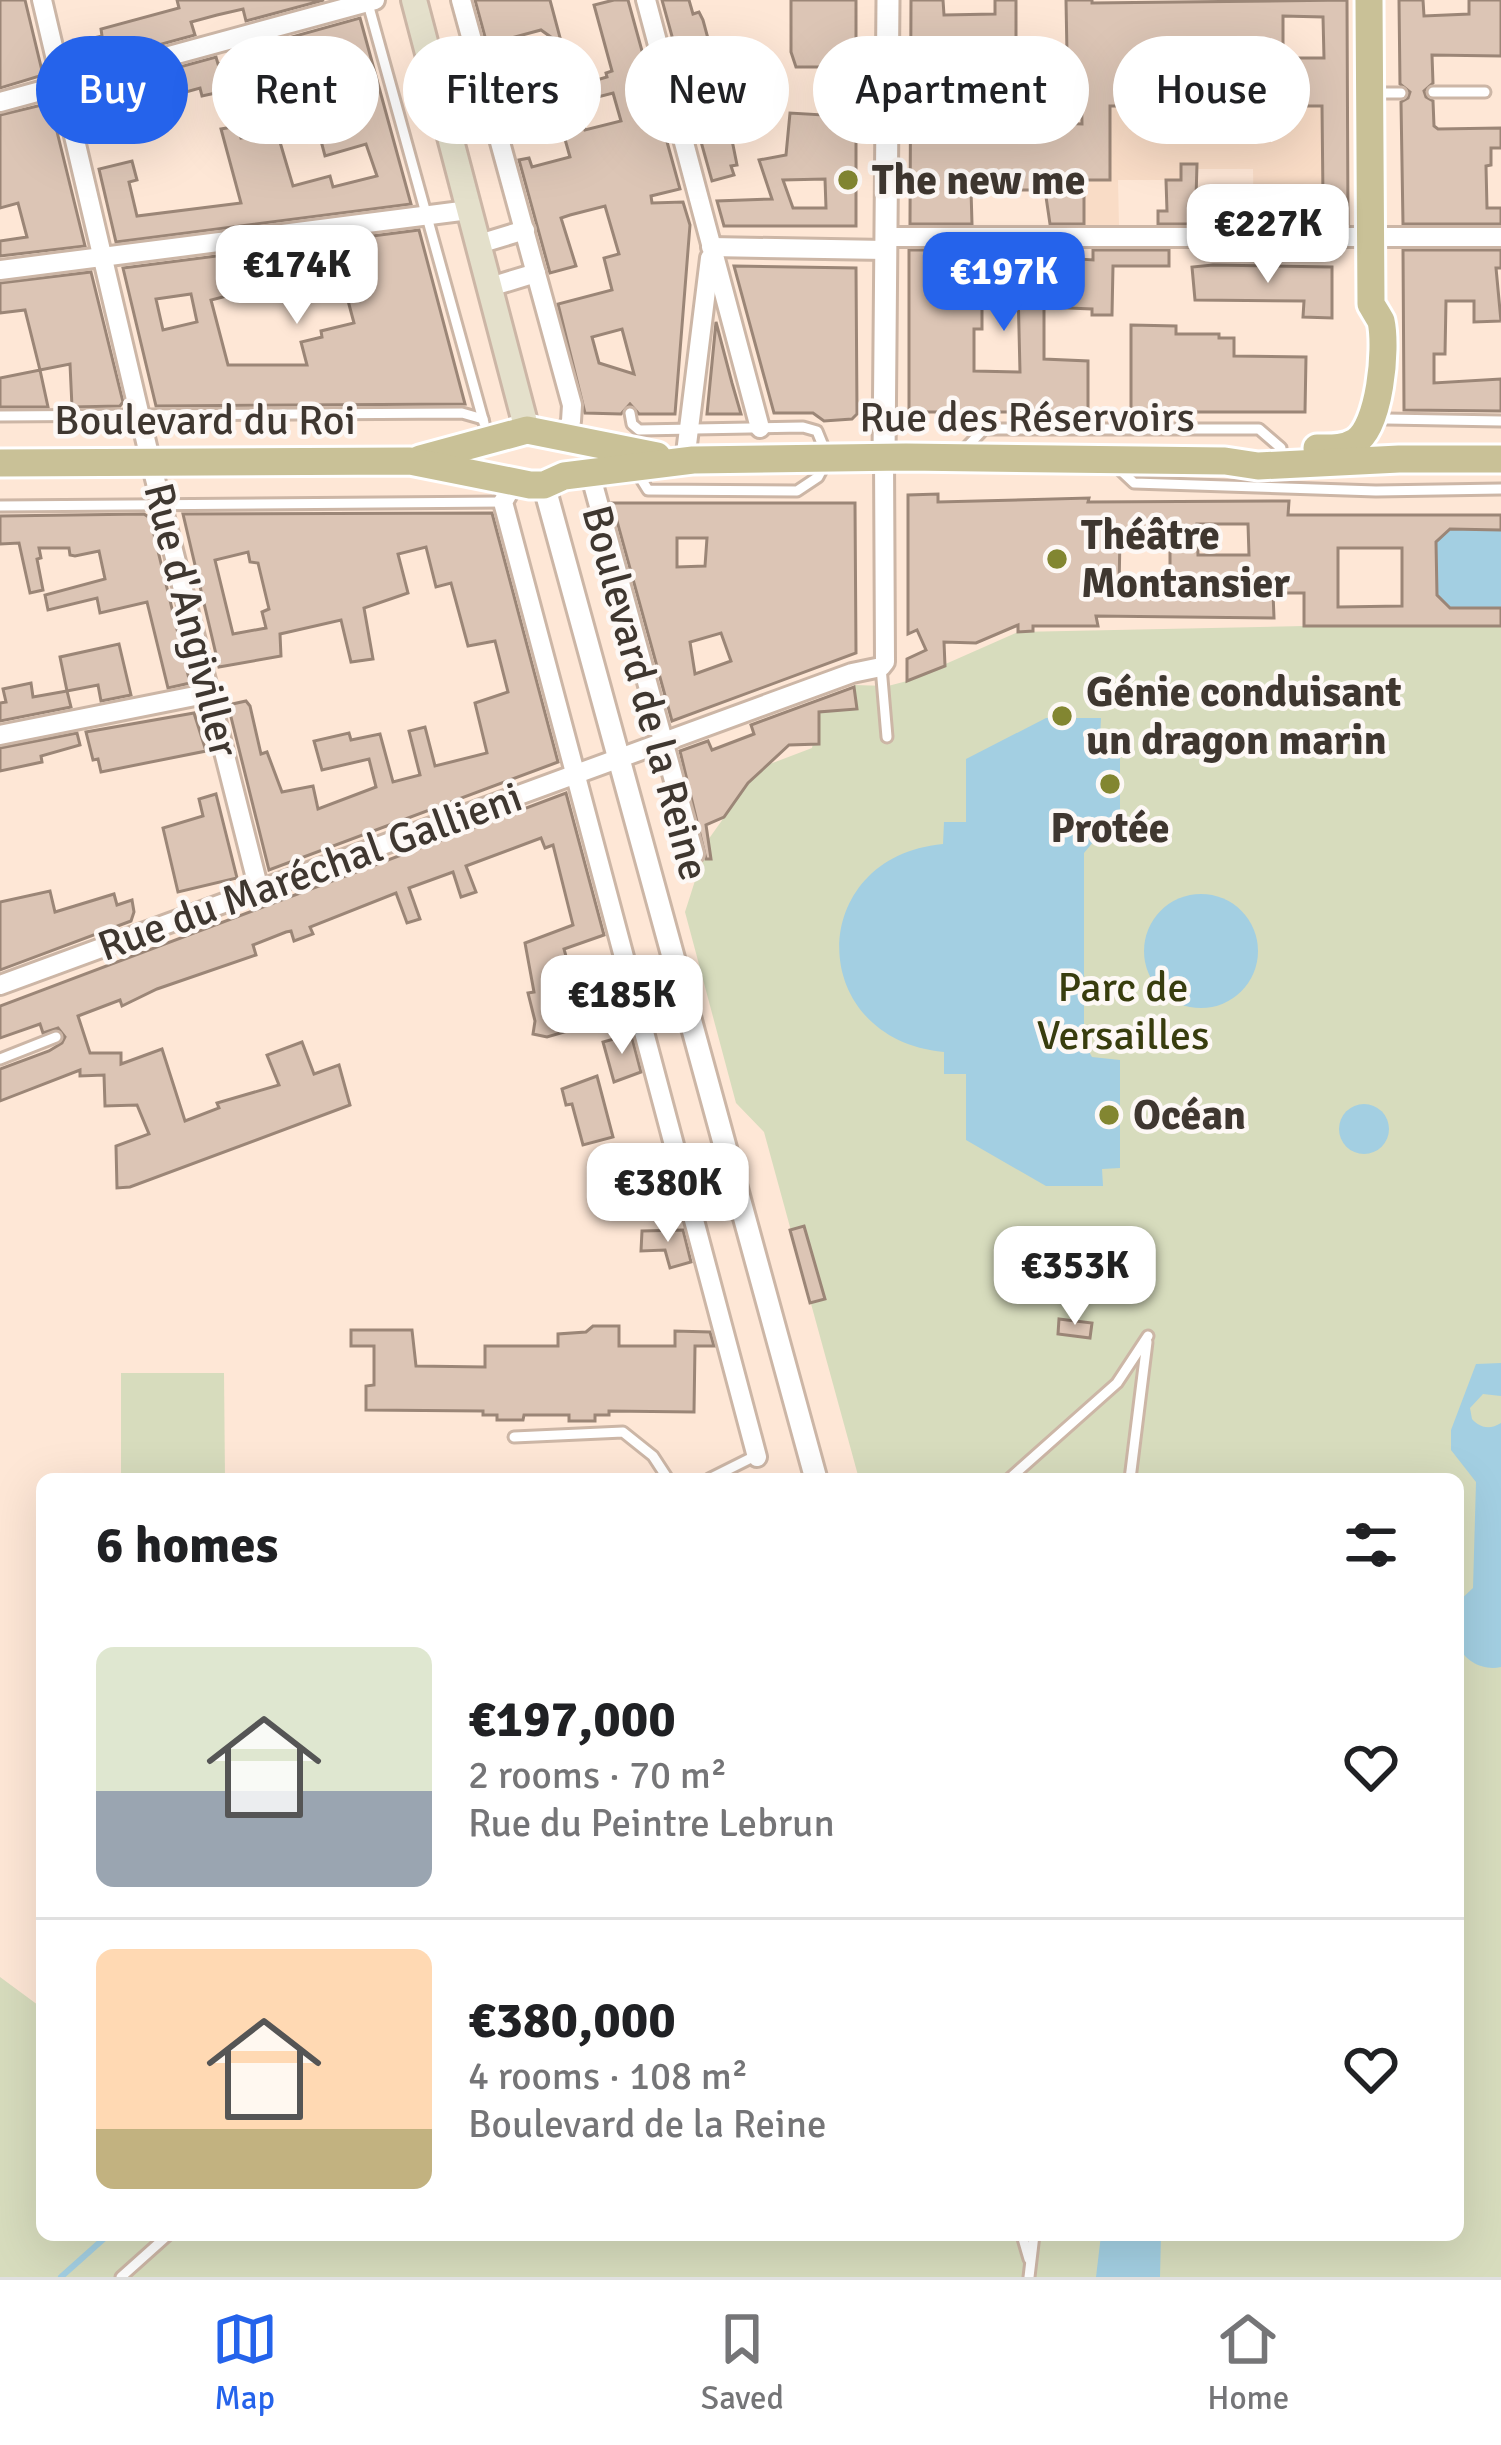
<!DOCTYPE html>
<html lang="en">
<head>
<meta charset="utf-8">
<style>
  :root { --surface:#fff; --page:#f6f6f6; --text:#202124; --muted:#757577; --line:#e0e0e0; --accent:#2563eb }
  body { margin:0; font-family:Signika,sans-serif; background:var(--page); color:var(--text); height:100vh; display:flex; flex-direction:column; font-size:45px; white-space:nowrap }
  * { box-sizing:border-box; margin:0 }
  p { font-size:39px; color:var(--muted) }
  .icon { flex:none; width:66px; height:66px; fill:none; stroke:currentColor; stroke-width:2; stroke-linecap:round; stroke-linejoin:round }
  .map { position:relative; flex:1; overflow:hidden }
  .panel { position:absolute; left:36px; top:1473px; width:1428px; height:768px; display:flex; flex-direction:column; background:var(--surface); border-radius:18px; box-shadow:0 12px 48px #0002 }
  .panel>* { flex:none }
  .hud { position:absolute; left:36px; top:36px; width:1431px; height:108px; display:flex; gap:24px }
  .price { position:absolute; translate:-50% -102px; padding:0 27px; border-radius:24px; background:#fff; color:#222; font-size:39px; line-height:78px; filter:drop-shadow(0 3px 6px #0008) }
  .price::after { content:''; position:absolute; left:50%; top:72px; width:36px; height:27px; margin-left:-18px; background:inherit; clip-path:polygon(0 0,100% 0,50% 100%) }
  .price.current { background:var(--accent); color:#fff }
  ul { padding:0; list-style:none }
  li { display:flex; align-items:center; gap:36px; height:300px; padding:0 60px }
  li+li { border-top:3px solid var(--line) }
  li span { display:grid; place-items:center; flex:none; width:336px; height:240px; border-radius:18px; color:#555 }
  li>.icon { margin-inline-start:auto }
  span .icon { width:144px; height:144px; fill:#fffc; stroke-width:1 }
  li b { font-size:51px }
  h2 { display:flex; justify-content:space-between; align-items:center; height:144px; padding:0 60px; font-size:51px }
  .chip { padding:0 42px; border-radius:54px; background:var(--surface); box-shadow:0 12px 48px #0002; font-size:42px; line-height:108px }
  .chip.current { background:var(--accent); color:#fff }
  .tabs { display:flex; justify-content:space-around; align-items:center; height:168px; border-top:3px solid var(--line); background:var(--surface); font-size:33px; color:var(--muted) }
  .tabs a { display:grid; justify-items:center; gap:6px }
  .tabs .current { color:var(--accent) }
  .map>svg:first-child { display:block }
</style>
</head>
<body>
<div class="map">
<svg width="1501" height="2277" viewBox="0 0 1501 2277">
  <rect width="100%" height="100%" fill="#fee7d6"/>
  <polygon fill="#f9dcc6" points="1081,79 1347,79 1348,225 1254,225 1253,169 1197,169 1181,180 1118,180 1119,226 1084,226"/>
  <g fill="#d7dcbd">
    <polygon points="1304,626 1501,626 1501,2277 0,2277 0,1977 42,2008 42,2235 1458,2235 1458,1479 859,1479 764,1132 736,1103 685,912 708,840 752,778 762,767 812,748 819,712 856,709 854,685 888,686 907,681 1018,632"/>
    <polygon points="121,1373 224,1373 225,1479 121,1478"/>
  </g>
  <g fill="#a3cfe2">
    <polygon points="1450,529 1501,530 1501,608 1450,608 1437,595 1436,542"/>
    <path d="M 1046,718 L 1101,718 L 1100,738 L 1120,738 L 1120,838 L 1094,841 L 1084,853 L 1084,1043 L 1092,1057 L 1120,1060 L 1120,1168 L 1102,1169 L 1103,1186 L 1046,1186 L 966,1140 L 966,1074 L 944,1074 L 944,1052 C 805,1039 804,857 943,844 L 944,822 L 966,822 L 966,759 Z"/>
    <circle cx="1201" cy="951" r="57"/>
    <circle cx="1364" cy="1129" r="25"/>
    <path d="M 1501,1363 L 1501,1396 L 1483,1394 L 1470,1408 L 1472,1419 C 1480,1428 1490,1430 1501,1423 L 1501,1667 C 1484,1671 1465,1662 1458,1645 C 1454,1635 1458,1613 1458,1602 L 1473,1588 L 1476,1482 L 1451,1450 L 1451,1430 L 1476,1364 Z"/>
    <polygon points="1101,2235 1161,2235 1160,2277 1096,2277"/>
  </g>
  <g fill="none" stroke-linecap="round" stroke-linejoin="round">
    <polyline stroke="#a3cfe2" stroke-width="6" points="61,2277 108,2235"/>
  </g>
  <g fill="#dcc5b5" stroke="#9b8677" stroke-width="3" fill-rule="evenodd">
    <polygon points="0,0 25,0 43,75 0,88"/>
    <polygon points="177,0 324,0 246,21 243,9 217,15 191,22 195,35 74,68 68,44 102,36 101,29 179,8"/>
    <polygon points="475,0 550,0 562,45 541,30 511,38 528,100 504,107"/>
    <path d="M 614,0 L 628,0 L 680,189 L 651,196 L 652,203 L 683,202 L 690,225 L 675,414 L 639,414 L 630,404 L 621,414 L 585,413 L 558,304 L 612,290 L 604,258 L 619,254 L 605,206 L 570,215 L 561,218 L 576,266 L 550,273 L 519,160 L 529,158 L 532,167 L 570,157 L 552,93 L 607,77 L 606,73 L 612,71 L 594,5 ZM 613,93 L 621,121 L 585,130 L 578,102 ZM 622,329 L 634,374 L 599,363 L 592,337 Z"/>
    <polygon points="662,0 689,0 693,14 699,12 703,20 713,57 698,57 699,64 681,69"/>
    <path d="M 791,0 L 856,0 L 856,226 L 724,226 L 717,201 L 772,199 L 759,160 L 786,155 L 790,113 L 823,115 L 823,67 L 796,67 L 791,52 ZM 825,179 L 826,208 L 793,208 L 783,180 Z"/>
    <path d="M 911,0 L 943,0 L 944,15 L 995,14 L 995,0 L 1016,0 L 1016,55 L 1067,54 L 1066,0 L 1092,0 L 1092,3 L 1347,0 L 1348,224 L 1158,224 L 1158,211 L 1167,211 L 1166,180 L 1181,180 L 1181,164 L 1197,164 L 1196,198 L 1244,199 L 1254,191 L 1254,198 L 1323,198 L 1322,106 L 1110,106 L 1110,180 L 1084,180 L 1084,224 L 1050,224 L 1045,190 L 971,190 L 972,224 L 910,224 ZM 1283,16 L 1323,17 L 1324,58 L 1283,58 ZM 1002,79 L 1081,79 L 1082,124 L 1054,123 L 1040,132 L 1017,132 L 1017,122 L 947,122 L 947,93 L 1002,93 Z"/>
    <polygon points="1399,0 1423,0 1424,16 1469,14 1469,0 1501,0 1501,56 1432,55 1433,83 1424,91 1426,97 1433,101 1434,126 1438,129 1501,128 1501,148 1491,148 1491,165 1486,166 1487,208 1501,208 1501,224 1403,224 1401,102 1408,98 1410,92 1400,84"/>
    <polygon points="360,18 411,204 116,242 99,169 132,161 137,180 129,182 137,216 241,203 221,129 238,126 241,138 277,132 293,186 330,176 333,187 377,176 366,144 325,156 316,122 351,112 342,81 296,92 304,120 286,125 276,90 265,93 262,83 202,96 200,88 146,103 144,93 114,101 118,117 89,126 81,94 216,57 218,64 254,54 252,48"/>
    <polygon points="50,103 85,246 0,256 0,241 27,237 18,203 0,208 0,115"/>
    <polygon points="691,106 711,108 720,137 731,135 737,165 731,166 734,175 712,181"/>
    <path d="M 419,230 L 465,404 L 156,406 L 123,268 ZM 339,267 L 354,323 L 321,331 L 322,337 L 301,342 L 307,365 L 228,365 L 211,300 ZM 191,294 L 197,322 L 163,330 L 156,299 Z"/>
    <polygon points="909,250 941,250 941,272 982,275 982,329 974,329 974,371 1020,372 1018,288 1022,288 1022,255 1093,260 1093,250 1169,250 1169,266 1113,266 1112,315 1092,315 1092,309 1044,307 1044,359 1088,361 1088,412 959,412 959,419 937,419 937,412 909,412"/>
    <polygon points="1403,250 1501,250 1501,268 1496,268 1501,321 1474,322 1474,301 1446,301 1445,354 1434,354 1434,383 1501,379 1501,411 1404,410"/>
    <polygon points="1213,265 1332,267 1332,318 1303,317 1304,301 1195,300 1192,267"/>
    <polygon points="734,266 856,268 857,414 852,419 824,421 813,413 774,413"/>
    <polygon points="91,272 123,402 120,406 72,407 70,364 40,370 25,310 0,313 0,283"/>
    <polygon points="716,322 732,383 741,414 707,414"/>
    <polygon points="1131,325 1176,326 1176,334 1219,334 1219,338 1234,338 1234,356 1306,357 1305,412 1131,412"/>
    <polygon points="40,370 48,407 0,407 0,378"/>
    <path d="M 938,494 L 938,502 L 1089,498 L 1088,502 L 1289,501 L 1288,515 L 1501,515 L 1501,530 L 1450,529 L 1436,542 L 1437,595 L 1450,608 L 1501,608 L 1501,626 L 1304,626 L 1304,593 L 1273,593 L 1274,618 L 1096,616 L 1098,626 L 1033,626 L 1033,631 L 1018,632 L 1018,625 L 976,643 L 944,642 L 945,666 L 907,681 L 907,659 L 926,650 L 917,630 L 908,634 L 908,495 ZM 1197,524 L 1248,524 L 1249,555 L 1198,555 ZM 1120,536 L 1170,536 L 1170,590 L 1119,589 ZM 1338,548 L 1402,548 L 1402,606 L 1338,607 Z"/>
    <path d="M 612,503 L 855,503 L 856,653 L 672,721 ZM 677,538 L 707,538 L 705,566 L 677,567 ZM 721,633 L 731,661 L 695,674 L 690,642 Z"/>
    <path d="M 492,513 L 558,762 L 269,870 L 228,705 L 246,701 L 250,706 L 261,754 L 267,752 L 282,792 L 313,786 L 318,809 L 376,787 L 369,759 L 322,770 L 314,741 L 349,733 L 351,740 L 380,734 L 393,782 L 420,775 L 409,731 L 425,727 L 435,766 L 487,753 L 475,703 L 508,692 L 495,641 L 468,646 L 451,583 L 436,587 L 426,547 L 398,554 L 408,593 L 364,608 L 373,659 L 351,662 L 341,620 L 280,634 L 281,656 L 219,667 L 183,514 ZM 248,552 L 250,562 L 258,563 L 269,609 L 262,612 L 266,628 L 233,634 L 215,560 Z"/>
    <polygon points="144,514 150,518 190,683 168,688 147,602 100,613 97,598 48,610 45,595 105,579 99,551 75,556 70,555 69,548 39,548 41,558 37,559 43,590 30,593 19,543 0,544 0,516"/>
    <polygon points="119,644 131,695 101,701 98,685 67,691 60,657"/>
    <polygon points="31,683 33,697 67,691 71,707 0,721 0,703 6,702 3,689"/>
    <polygon points="854,687 857,709 819,712 819,744 789,745 748,783 724,817 706,825 711,859 706,859 680,751 708,741 712,750 754,734 751,725"/>
    <polygon points="194,713 206,751 101,772 98,759 93,760 86,732"/>
    <polygon points="77,733 80,745 41,756 42,762 0,771 0,748"/>
    <polygon points="566,793 604,935 564,949 585,1026 547,1037 533,1034 535,1021 528,993 534,992 525,943 573,925 553,845 545,848 541,838 466,866 476,892 461,897 453,872 409,888 420,919 407,923 396,893 310,927 313,934 294,941 291,931 286,932 253,945 256,955 157,989 122,1006 120,1000 78,1016 90,1053 121,1053 121,1064 162,1049 185,1121 219,1108 217,1103 279,1085 267,1055 302,1042 314,1074 339,1065 350,1105 130,1187 117,1188 116,1146 149,1134 137,1105 105,1106 104,1075 80,1076 80,1070 0,1101 0,1069 49,1051 62,1043 65,1037 58,1028 43,1033 40,1024 0,1038 0,1006"/>
    <polygon points="216,794 237,878 178,892 163,828 203,816 199,799"/>
    <polygon points="50,891 55,912 114,894 117,905 132,900 134,912 131,921 0,970 0,902"/>
    <polygon points="631,1034 641,1072 614,1082 603,1042"/>
    <polygon points="597,1076 613,1137 583,1145 572,1104 566,1105 562,1089"/>
    <polygon points="804,1226 825,1299 810,1303 790,1230"/>
    <polygon points="683,1230 691,1262 670,1268 665,1250 641,1251 642,1231"/>
    <polygon points="1059,1319 1092,1323 1090,1338 1058,1334"/>
    <polygon points="593,1326 619,1326 619,1346 675,1346 675,1331 710,1332 714,1346 695,1346 694,1412 609,1411 609,1415 595,1415 595,1421 569,1421 569,1415 524,1415 523,1420 497,1420 497,1415 483,1415 483,1411 366,1410 366,1386 374,1385 374,1346 351,1346 351,1330 412,1330 416,1366 485,1367 485,1346 558,1346 558,1334 586,1332"/>
  </g>
  <g fill="none" stroke-linecap="round" stroke-linejoin="round">
    <defs>
      <g id="service">
        <polyline points="367,0 484,423"/>
        <polyline points="1433,92 1485,92"/>
        <polyline points="1375,93 1401,93"/>
        <polyline points="630,413 632,424 639,430 803,427 817,431 828,458 818,477 797,491 648,490 638,474"/>
        <polyline points="0,416 462,413 483,419"/>
        <polyline points="1387,419 1501,421"/>
        <polyline points="961,453 984,429 1259,429 1281,448"/>
        <polyline points="1117,467 1134,483 1376,491 1501,489"/>
        <polyline points="0,506 503,502"/>
        <polyline points="881,667 887,737"/>
        <polyline points="0,1059 56,1037"/>
        <polyline points="514,1437 623,1432 653,1456 668,1479"/>
        <polyline points="709,1479 751,1458"/>
        <polyline points="1009,1479 1117,1383 1148,1336"/>
        <polyline points="1130,1479 1147,1342"/>
        <polyline points="1022,2235 1029,2259"/>
        <polyline points="121,2277 168,2235"/>
        <polyline points="1029,2277 1034,2235"/>
      </g>
      <g id="minor">
        <polyline points="42,0 151,463 259,890"/>
        <polyline points="461,0 572,405 571,421 563,438"/>
        <polyline points="646,0 760,428"/>
        <polyline points="0,102 375,0"/>
        <polyline points="886,237 1501,237"/>
        <polyline points="479,244 525,230"/>
        <polyline points="711,247 886,250"/>
        <polyline points="0,270 469,210"/>
        <polyline points="490,287 536,273"/>
        <polyline points="685,461 710,258"/>
        <polyline points="590,473 694,854"/>
        <polyline points="515,481 503,502 757,1457"/>
        <polyline points="0,735 210,693"/>
        <polyline points="0,985 852,673 881,667 885,662 884,457"/>
      </g>
      <g id="tertiary">
        <polyline points="884,457 888,0"/>
        <polyline points="544,485 816,1479"/>
      </g>
      <polyline id="secondary" points="414,0 527,430"/>
      <g id="primary">
        <path d="M 1317,448 C 1330,448 1344,449 1355,442 C 1380,427 1387,348 1381,321 C 1380,319 1372,306 1371,304 L 1369,0"/>
        <polyline points="420,459 527,430 657,456"/>
        <polyline points="0,463 410,461 530,485 544,485 564,476 693,460 906,457 1225,461 1258,466 1399,459 1501,459"/>
      </g>
    </defs>
    <use href="#service" stroke="#ccb6a6" stroke-width="15"/>
    <use href="#minor" stroke="#ccb6a6" stroke-width="24"/>
    <use href="#tertiary" stroke="#ccb6a6" stroke-width="27"/>
    <use href="#secondary" stroke="#ccb6a6" stroke-width="30"/>
    <use href="#primary" stroke="#fff" stroke-width="33"/>
    <use href="#service" stroke="#fff" stroke-width="9"/>
    <use href="#minor" stroke="#fff" stroke-width="18"/>
    <use href="#tertiary" stroke="#fff" stroke-width="21"/>
    <use href="#secondary" stroke="#e4e0cb" stroke-width="24"/>
    <use href="#primary" stroke="#c9c197" stroke-width="27"/>
  </g>
  <g fill="#828631" stroke="#fdf8f5" stroke-width="4.5">
    <circle cx="848" cy="180" r="12"/>
    <circle cx="1057" cy="559" r="12"/>
    <circle cx="1062" cy="716" r="12"/>
    <circle cx="1110" cy="784" r="12"/>
    <circle cx="1109" cy="1115" r="12"/>
  </g>
  <g text-anchor="middle" dominant-baseline="central" stroke-width="9" stroke-linejoin="round" paint-order="stroke">
    <g font-size="42" font-weight="bold" fill="#3f3730" stroke="#fdf8f5" text-anchor="start">
      <text x="872" y="180">The new me</text>
      <text x="1081" y="535">Théâtre<tspan x="1081" dy="48">Montansier</tspan></text>
      <text x="1086" y="692">Génie conduisant<tspan x="1086" dy="48">un dragon marin</tspan></text>
      <text x="1110" y="828" text-anchor="middle">Protée</text>
      <text x="1133" y="1115">Océan</text>
    </g>
    <g font-size="42" fill="#3f3730" stroke="#fdf8f5">
      <text x="1027" y="417">Rue des Réservoirs</text>
      <text x="205" y="420">Boulevard du Roi</text>
      <text transform="translate(191 620) rotate(76)">Rue d'Angiviller</text>
      <text transform="translate(645 693) rotate(75)">Boulevard de la Reine</text>
      <text transform="translate(310 872) rotate(-20)">Rue du Maréchal Gallieni</text>
    </g>
    <g font-size="42" fill="#383d0e" stroke="#fdf8f5">
      <text x="1123" y="987">Parc de<tspan x="1123" dy="48">Versailles</tspan></text>
    </g>
  </g>
</svg>
<b class="price" style="left:1268px;top:286px">€227K</b>
<b class="price" style="left:297px;top:327px">€174K</b>
<b class="price current" style="left:1004px;top:334px">€197K</b>
<b class="price" style="left:622px;top:1057px">€185K</b>
<b class="price" style="left:668px;top:1245px">€380K</b>
<b class="price" style="left:1075px;top:1328px">€353K</b>
<div class="hud">
<a class="chip current">Buy</a>
<a class="chip">Rent</a>
<a class="chip">Filters</a>
<a class="chip">New</a>
<a class="chip">Apartment</a>
<a class="chip">House</a>
</div>
<section class="panel">
<h2>6 homes<svg class="icon" aria-label="filters" viewBox="0 0 24 24"><path d="M4 7h16M4 17h16"/><circle cx="9" cy="7" r="2"/><circle cx="15" cy="17" r="2"/></svg></h2>
<ul>
<li><span style="background:linear-gradient(#dfe7d0 60%,#9aa5b1 0)"><svg class="icon" aria-label="home" viewBox="0 0 24 24"><path d="M3 11l9-7 9 7M6 9v11h12V9"/></svg></span><div><b>€197,000</b><p>2 rooms · 70 m²</p><p>Rue du Peintre Lebrun</p></div><svg class="icon" aria-label="heart" viewBox="0 0 24 24"><path d="M12 20l-8-8c-3-5 5-10 8-4 3-6 11-1 8 4z"/></svg></li>
<li><span style="background:linear-gradient(#ffd9b3 75%,#c2b280 0)"><svg class="icon" aria-label="home" viewBox="0 0 24 24"><path d="M3 11l9-7 9 7M6 9v11h12V9"/></svg></span><div><b>€380,000</b><p>4 rooms · 108 m²</p><p>Boulevard de la Reine</p></div><svg class="icon" aria-label="heart" viewBox="0 0 24 24"><path d="M12 20l-8-8c-3-5 5-10 8-4 3-6 11-1 8 4z"/></svg></li>
</ul>
</section>
</div>
<nav class="tabs">
<a class="current"><svg class="icon" aria-label="map" viewBox="0 0 24 24"><path d="M3 6l6-2 6 2 6-2v14l-6 2-6-2-6 2zM9 4v14M15 6v14"/></svg>Map</a>
<a><svg class="icon" aria-label="saved" viewBox="0 0 24 24"><path d="M7 4h10v16l-5-4-5 4z"/></svg>Saved</a>
<a><svg class="icon" aria-label="home" viewBox="0 0 24 24"><path d="M3 11l9-7 9 7M6 9v11h12V9"/></svg>Home</a>
</nav>
</body>
</html>
